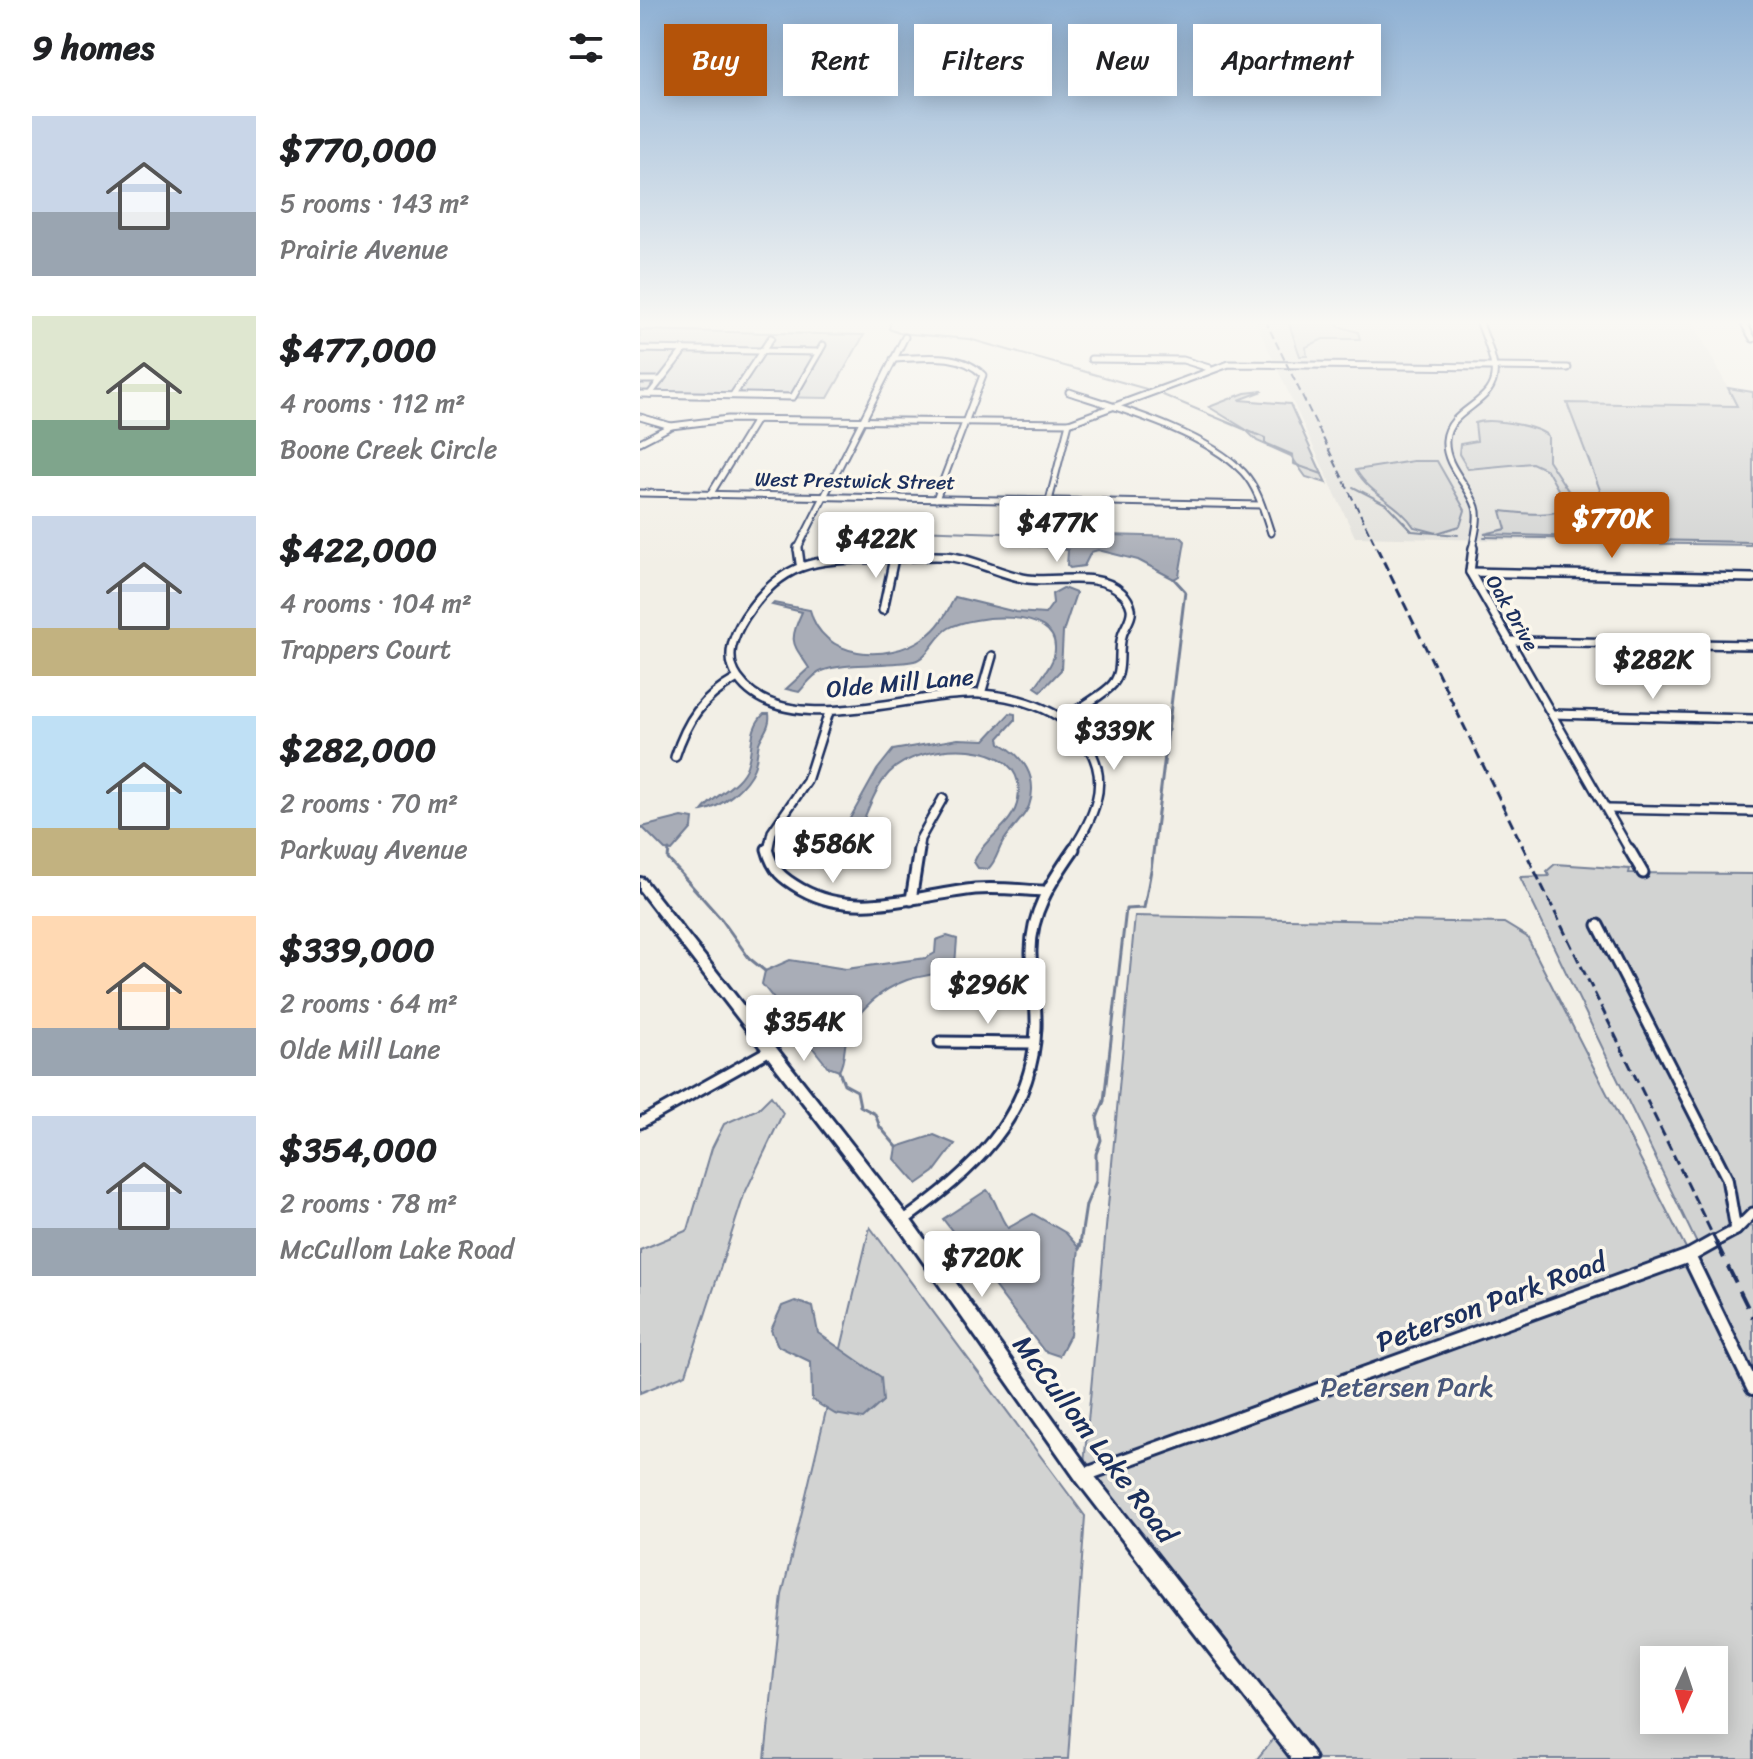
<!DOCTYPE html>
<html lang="en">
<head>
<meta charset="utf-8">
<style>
  :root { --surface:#fff; --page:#f6f6f6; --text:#202124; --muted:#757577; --accent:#b45309 }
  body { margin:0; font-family:Sriracha,sans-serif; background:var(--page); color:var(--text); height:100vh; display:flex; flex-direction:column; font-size:30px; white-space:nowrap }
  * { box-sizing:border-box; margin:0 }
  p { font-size:26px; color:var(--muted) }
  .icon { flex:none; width:44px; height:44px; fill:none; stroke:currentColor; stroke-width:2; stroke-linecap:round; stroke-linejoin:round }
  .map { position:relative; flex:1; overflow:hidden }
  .sheet { display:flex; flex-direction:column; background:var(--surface); width:640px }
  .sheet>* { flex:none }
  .top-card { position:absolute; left:24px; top:24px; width:760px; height:72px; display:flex; gap:16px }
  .needle { width:52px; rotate:183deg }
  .tools { position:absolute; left:1000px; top:1646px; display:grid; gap:16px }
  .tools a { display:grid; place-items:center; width:88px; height:88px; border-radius:0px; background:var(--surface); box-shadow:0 4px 20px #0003; font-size:40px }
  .price { position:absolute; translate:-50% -68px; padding:0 18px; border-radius:8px; background:#fff; color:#222; font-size:26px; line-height:52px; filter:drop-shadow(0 2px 4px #0008) }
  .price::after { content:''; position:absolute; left:50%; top:48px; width:24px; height:18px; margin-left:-12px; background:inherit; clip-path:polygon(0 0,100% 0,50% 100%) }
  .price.selected { background:var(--accent); color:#fff }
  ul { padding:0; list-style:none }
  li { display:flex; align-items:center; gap:24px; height:200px; padding:0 32px }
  li span { display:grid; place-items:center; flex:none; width:224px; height:160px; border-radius:0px; color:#555 }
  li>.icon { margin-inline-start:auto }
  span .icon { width:96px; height:96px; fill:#fffc; stroke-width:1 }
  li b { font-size:34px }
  h2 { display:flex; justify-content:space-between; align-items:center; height:96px; padding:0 32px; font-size:34px }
  .chip { padding:0 28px; border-radius:0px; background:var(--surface); box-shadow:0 4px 20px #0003; font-size:28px; line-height:72px }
  .chip.selected { background:var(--accent); color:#fff }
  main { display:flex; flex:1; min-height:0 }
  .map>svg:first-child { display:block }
</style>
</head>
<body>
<main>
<section class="sheet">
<h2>9 homes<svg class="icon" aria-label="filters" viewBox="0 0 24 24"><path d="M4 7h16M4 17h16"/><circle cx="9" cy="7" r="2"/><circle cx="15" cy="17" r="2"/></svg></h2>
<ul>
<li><span style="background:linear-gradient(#c9d6e8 60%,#9aa5b1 0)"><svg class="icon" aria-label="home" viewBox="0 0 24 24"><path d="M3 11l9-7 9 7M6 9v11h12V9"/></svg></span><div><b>$770,000</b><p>5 rooms · 143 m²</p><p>Prairie Avenue</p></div></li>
<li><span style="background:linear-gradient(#dfe7d0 65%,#7fa58c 0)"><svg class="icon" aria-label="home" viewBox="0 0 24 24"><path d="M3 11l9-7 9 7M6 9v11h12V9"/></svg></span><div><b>$477,000</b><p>4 rooms · 112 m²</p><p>Boone Creek Circle</p></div></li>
<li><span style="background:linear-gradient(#c9d6e8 70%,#c2b280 0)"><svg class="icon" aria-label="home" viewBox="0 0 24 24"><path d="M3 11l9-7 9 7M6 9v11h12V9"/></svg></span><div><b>$422,000</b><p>4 rooms · 104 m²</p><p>Trappers Court</p></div></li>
<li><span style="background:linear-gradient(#bfe0f5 70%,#c2b280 0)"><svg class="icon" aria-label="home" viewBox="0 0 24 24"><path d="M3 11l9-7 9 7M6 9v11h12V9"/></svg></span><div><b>$282,000</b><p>2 rooms · 70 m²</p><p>Parkway Avenue</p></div></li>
<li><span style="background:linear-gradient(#ffd9b3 70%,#9aa5b1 0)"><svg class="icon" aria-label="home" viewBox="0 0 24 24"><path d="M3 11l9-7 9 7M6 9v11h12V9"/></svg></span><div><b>$339,000</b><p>2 rooms · 64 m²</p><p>Olde Mill Lane</p></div></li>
<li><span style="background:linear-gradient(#c9d6e8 70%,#9aa5b1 0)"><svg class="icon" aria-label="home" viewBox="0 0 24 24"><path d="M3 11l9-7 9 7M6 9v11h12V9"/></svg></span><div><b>$354,000</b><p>2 rooms · 78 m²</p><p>McCullom Lake Road</p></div></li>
</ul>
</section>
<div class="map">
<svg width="1113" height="1759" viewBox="0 0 1113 1759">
  <rect width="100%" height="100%" fill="#f2efe6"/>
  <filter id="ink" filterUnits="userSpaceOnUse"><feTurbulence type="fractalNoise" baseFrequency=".0125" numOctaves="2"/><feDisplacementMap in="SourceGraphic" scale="16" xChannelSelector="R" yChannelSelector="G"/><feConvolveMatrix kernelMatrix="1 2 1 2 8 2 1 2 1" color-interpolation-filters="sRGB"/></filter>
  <g filter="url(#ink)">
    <polygon fill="#e2e1dc" points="615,320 1052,320 1098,407 928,403 980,543 715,537"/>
    <g fill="#d2d3d2" stroke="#768198" stroke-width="2" fill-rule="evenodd">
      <polygon points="697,320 698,326 718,332 720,339 683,339 666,347 667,356 660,356 648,321"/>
      <polygon points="0,330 224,335 188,398 0,395"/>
      <path d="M 1088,388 L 1113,392 L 1113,545 L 980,543 L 978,538 L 844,534 L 866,529 L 861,511 C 881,513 912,518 928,507 L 907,470 L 892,463 L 828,469 L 819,454 L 820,444 L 837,441 L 835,423 C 850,417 897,426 908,436 L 908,460 L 933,498 L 955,500 L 960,490 L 927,403 L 1097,406 Z"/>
      <polygon points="623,391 599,400 650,404 686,483 666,477 651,456 617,441 605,429 569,407 605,393"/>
      <path d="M 773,461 L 797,461 L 825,510 L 820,526 L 797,533 L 774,527 C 758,502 731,496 716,470 Z"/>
      <path d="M 915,864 L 990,869 L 989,873 L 1113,874 L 1113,1218 L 1098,1229 L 1113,1226 L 1113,1759 L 617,1759 L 641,1729 L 443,1475 L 495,916 L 864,923 L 887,937 L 1050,1256 L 1060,1250 L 880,877 L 909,876 L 907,871 ZM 1014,1660 L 1074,1660 L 1074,1720 L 1014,1720 Z"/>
      <polygon points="131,1096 143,1113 104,1195 46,1374 0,1393 0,1250 48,1230 72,1148 84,1124 118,1109"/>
      <polygon points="230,1227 445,1516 428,1759 125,1759 142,1595"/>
    </g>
    <g fill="#a9adb7" stroke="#707b93" stroke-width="2">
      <polygon points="393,533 541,537 545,541 539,576 534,579 498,560 458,550 451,552 444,566 430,568 427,565 428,550 389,545 387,536"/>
      <path d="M 423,588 L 436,593 L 423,632 L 421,670 L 401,691 L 395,687 C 402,676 415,663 415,649 C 417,607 332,615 309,628 C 296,635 288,658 274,661 C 250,666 202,662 182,671 C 173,674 166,685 159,692 L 146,689 L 169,668 C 154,644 147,644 162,612 L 132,605 L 134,603 L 170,610 C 182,659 247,664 285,637 C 300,627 307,612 315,597 L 376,612 L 405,614 L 413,603 L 412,594 Z"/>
      <path d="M 370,713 L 375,714 L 375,720 L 359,738 L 360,743 C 383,756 399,777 389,806 C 384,818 370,830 363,842 C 357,852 357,860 348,869 L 338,868 L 334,862 C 343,837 374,827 378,799 C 389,736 280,740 249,773 C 231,793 226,820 212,843 L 203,841 L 203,831 L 237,770 L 253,750 L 318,739 L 345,740 Z"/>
      <path d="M 124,714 L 129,714 C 131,725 123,733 119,743 C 117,751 117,760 114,768 C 107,786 81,808 62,811 C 74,795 100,786 107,766 C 114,747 108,729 124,714 Z"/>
      <polygon points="42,817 53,819 52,828 32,851 25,850 2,827"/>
      <path d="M 307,936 L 317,939 L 315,965 C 302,975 283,975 267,980 C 242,989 218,1009 208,1034 C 203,1046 206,1059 199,1071 L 188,1067 L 122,984 L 125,971 L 150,960 L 206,969 L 286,958 L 295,953 L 296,940 Z"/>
      <polygon points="294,1135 315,1144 294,1172 277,1184 255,1159 257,1147"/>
      <path d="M 347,1190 C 357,1200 358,1216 368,1228 L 393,1214 L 426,1233 L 439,1248 L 430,1335 L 419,1356 L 404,1351 L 303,1219 Z"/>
      <polygon points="155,1301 173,1307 178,1333 241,1377 243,1401 223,1419 195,1414 172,1400 171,1362 138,1346 131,1330 142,1306"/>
    </g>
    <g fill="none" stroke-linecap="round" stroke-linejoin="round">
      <g stroke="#707b93" stroke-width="2">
        <polyline points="251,320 249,329 259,333 329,339 510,390"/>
        <polyline points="523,395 625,438 625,443 653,455 654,464 682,474"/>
        <polyline points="713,487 746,504 772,531 818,535"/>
        <polyline points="184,527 396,534"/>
        <polyline points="844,537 1113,542"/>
      </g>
      <g stroke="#707b93" stroke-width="3">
        <polyline points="29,850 28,859 82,920 109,958 125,971"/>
        <polyline points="199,1071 204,1084 217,1091 220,1106 235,1114 240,1127 257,1147"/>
        <polyline points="440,1244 446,1205 456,1181 456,1154 461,1140 457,1118 464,1101 486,909 504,908 511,870 545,591 534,579"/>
      </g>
      <polyline stroke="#707b93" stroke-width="4" points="439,1248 441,1242"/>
      <defs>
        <g id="street-far3">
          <polyline points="1102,320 1113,339"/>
          <polyline points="0,349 179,352"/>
          <path d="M 253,359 C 283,358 320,351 343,375 L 296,499"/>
          <polyline points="451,359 543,360 569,368"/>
          <polyline points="0,380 21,380"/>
          <path d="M 429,392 C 481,409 564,432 603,472 C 618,488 624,512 631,533"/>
          <polyline points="0,394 153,397 183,345"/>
          <polyline points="10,394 44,350"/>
          <polyline points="93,395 131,338"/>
          <polyline points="0,417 31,426"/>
          <polyline points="0,442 31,426 88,419 429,423 589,364 928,368"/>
          <polyline points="0,493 621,505"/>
          <polyline points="70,495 116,420"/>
          <polyline points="409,501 429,423"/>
          <polyline points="157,550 265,337"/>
          <path d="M 832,550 C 834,538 840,519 836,507 C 829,485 804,466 806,440 C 809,406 859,405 854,367 C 852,352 844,335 839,320"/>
        </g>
        <g id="street-far2">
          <polyline points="158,548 160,563"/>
          <polyline points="833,548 830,572 990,851"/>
          <polyline points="830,572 1113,578"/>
          <polyline points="243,610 254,558"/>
          <polyline points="871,641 1113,645"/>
          <polyline points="341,694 352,656"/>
          <polyline points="912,714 1113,719"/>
          <path d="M 425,718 C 439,708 457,699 470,687 C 485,673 477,654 482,636 C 484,627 493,618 491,608 C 490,603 486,596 482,593 C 460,570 416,583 388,579 C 362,575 338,561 313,557 C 292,554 267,558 246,558 C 181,560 145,556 105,617 C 93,636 84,658 98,678 C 144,744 279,689 342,694 C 383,697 430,712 450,750 C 470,785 452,820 432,851"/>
          <path d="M 35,757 C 47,720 62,698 96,679"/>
          <polyline points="967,809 1113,812"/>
          <polyline points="128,851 132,832 167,781 189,712"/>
          <polyline points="278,851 280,839 303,798"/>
        </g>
        <g id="street-far1">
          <path d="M 127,849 C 133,871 142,878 161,889 C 216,920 277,895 335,889 C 357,887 381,890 403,891"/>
          <polyline points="989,849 1003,873"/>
          <polyline points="271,900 279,849"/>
          <polyline points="958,925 1087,1178 1096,1230"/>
          <polyline points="300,1042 394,1043"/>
          <polyline points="0,1123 130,1050"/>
          <path d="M 263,1221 C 332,1171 392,1119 396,1028 C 397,1003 392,979 391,954 C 390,913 411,882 434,849"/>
          <polyline points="1070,1244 1096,1230 1113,1213"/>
        </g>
        <g id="street">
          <polyline points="1049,1256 1113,1388"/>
          <polyline points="444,1475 1049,1256 1074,1242"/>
        </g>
        <polygon id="secondary" points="0,878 4,879 268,1216 449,1469 672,1752 675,1759 652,1759 437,1481 258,1226 0,891"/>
      </defs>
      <use href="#street-far3" stroke="#1b2f5e" stroke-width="9"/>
      <use href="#street-far2" stroke="#1b2f5e" stroke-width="12"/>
      <use href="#street-far1" stroke="#1b2f5e" stroke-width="15"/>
      <use href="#street" stroke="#1b2f5e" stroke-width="18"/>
      <use href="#secondary" stroke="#1b2f5e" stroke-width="6"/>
      <use href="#street-far3" stroke="#fbf7ec" stroke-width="5"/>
      <use href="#street-far2" stroke="#fbf7ec" stroke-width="7"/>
      <use href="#street-far1" stroke="#fbf7ec" stroke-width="9"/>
      <use href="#street" stroke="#fbf7ec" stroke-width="12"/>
      <use href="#secondary" fill="#fbf7ec" fill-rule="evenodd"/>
      <polyline stroke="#1b2f5e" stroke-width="2" stroke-dasharray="8 4" stroke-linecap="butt" points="625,320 738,550"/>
      <polyline stroke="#1b2f5e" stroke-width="3" stroke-dasharray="10 5" stroke-linecap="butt" points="737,548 1077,1244"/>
      <polyline stroke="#1b2f5e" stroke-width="4" stroke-dasharray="18 9" stroke-linecap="butt" points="1076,1242 1113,1318"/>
    </g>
  </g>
  <linearGradient id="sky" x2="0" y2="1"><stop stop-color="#8fb1d4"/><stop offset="0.57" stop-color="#f9f8f4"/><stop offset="1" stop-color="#f9f8f4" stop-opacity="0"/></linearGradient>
  <rect width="1113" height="566" fill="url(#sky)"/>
  <g text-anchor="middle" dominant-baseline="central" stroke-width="7" stroke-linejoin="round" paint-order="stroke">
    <g font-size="20" fill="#1b2f5e" stroke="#fbf7ec">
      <text transform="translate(215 481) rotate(1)">West Prestwick Street</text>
      <text transform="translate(872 613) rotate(60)">Oak Drive</text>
    </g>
    <g font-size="24" fill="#1b2f5e" stroke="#fbf7ec">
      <text transform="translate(260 683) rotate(-5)">Olde Mill Lane</text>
    </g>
    <g font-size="28" fill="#1b2f5e" stroke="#fbf7ec">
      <text transform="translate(851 1302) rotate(-20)">Peterson Park Road</text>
      <text transform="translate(455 1439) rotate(53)">McCullom Lake Road</text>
    </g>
    <g font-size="28" fill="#49587b" stroke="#fbf7ec">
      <text x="767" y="1386">Petersen Park</text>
    </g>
  </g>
</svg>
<div class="tools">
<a><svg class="needle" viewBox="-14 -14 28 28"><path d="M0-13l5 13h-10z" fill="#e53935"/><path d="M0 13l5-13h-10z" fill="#757577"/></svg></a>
</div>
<b class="price selected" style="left:972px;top:560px">$770K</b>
<b class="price" style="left:417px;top:564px">$477K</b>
<b class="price" style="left:236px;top:580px">$422K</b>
<b class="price" style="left:1013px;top:701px">$282K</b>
<b class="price" style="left:474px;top:772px">$339K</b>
<b class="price" style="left:193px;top:885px">$586K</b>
<b class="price" style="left:348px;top:1026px">$296K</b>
<b class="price" style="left:164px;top:1063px">$354K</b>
<b class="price" style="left:342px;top:1299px">$720K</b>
<div class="top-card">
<a class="chip selected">Buy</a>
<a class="chip">Rent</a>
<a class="chip">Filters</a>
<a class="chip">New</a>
<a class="chip">Apartment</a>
</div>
</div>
</main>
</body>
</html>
